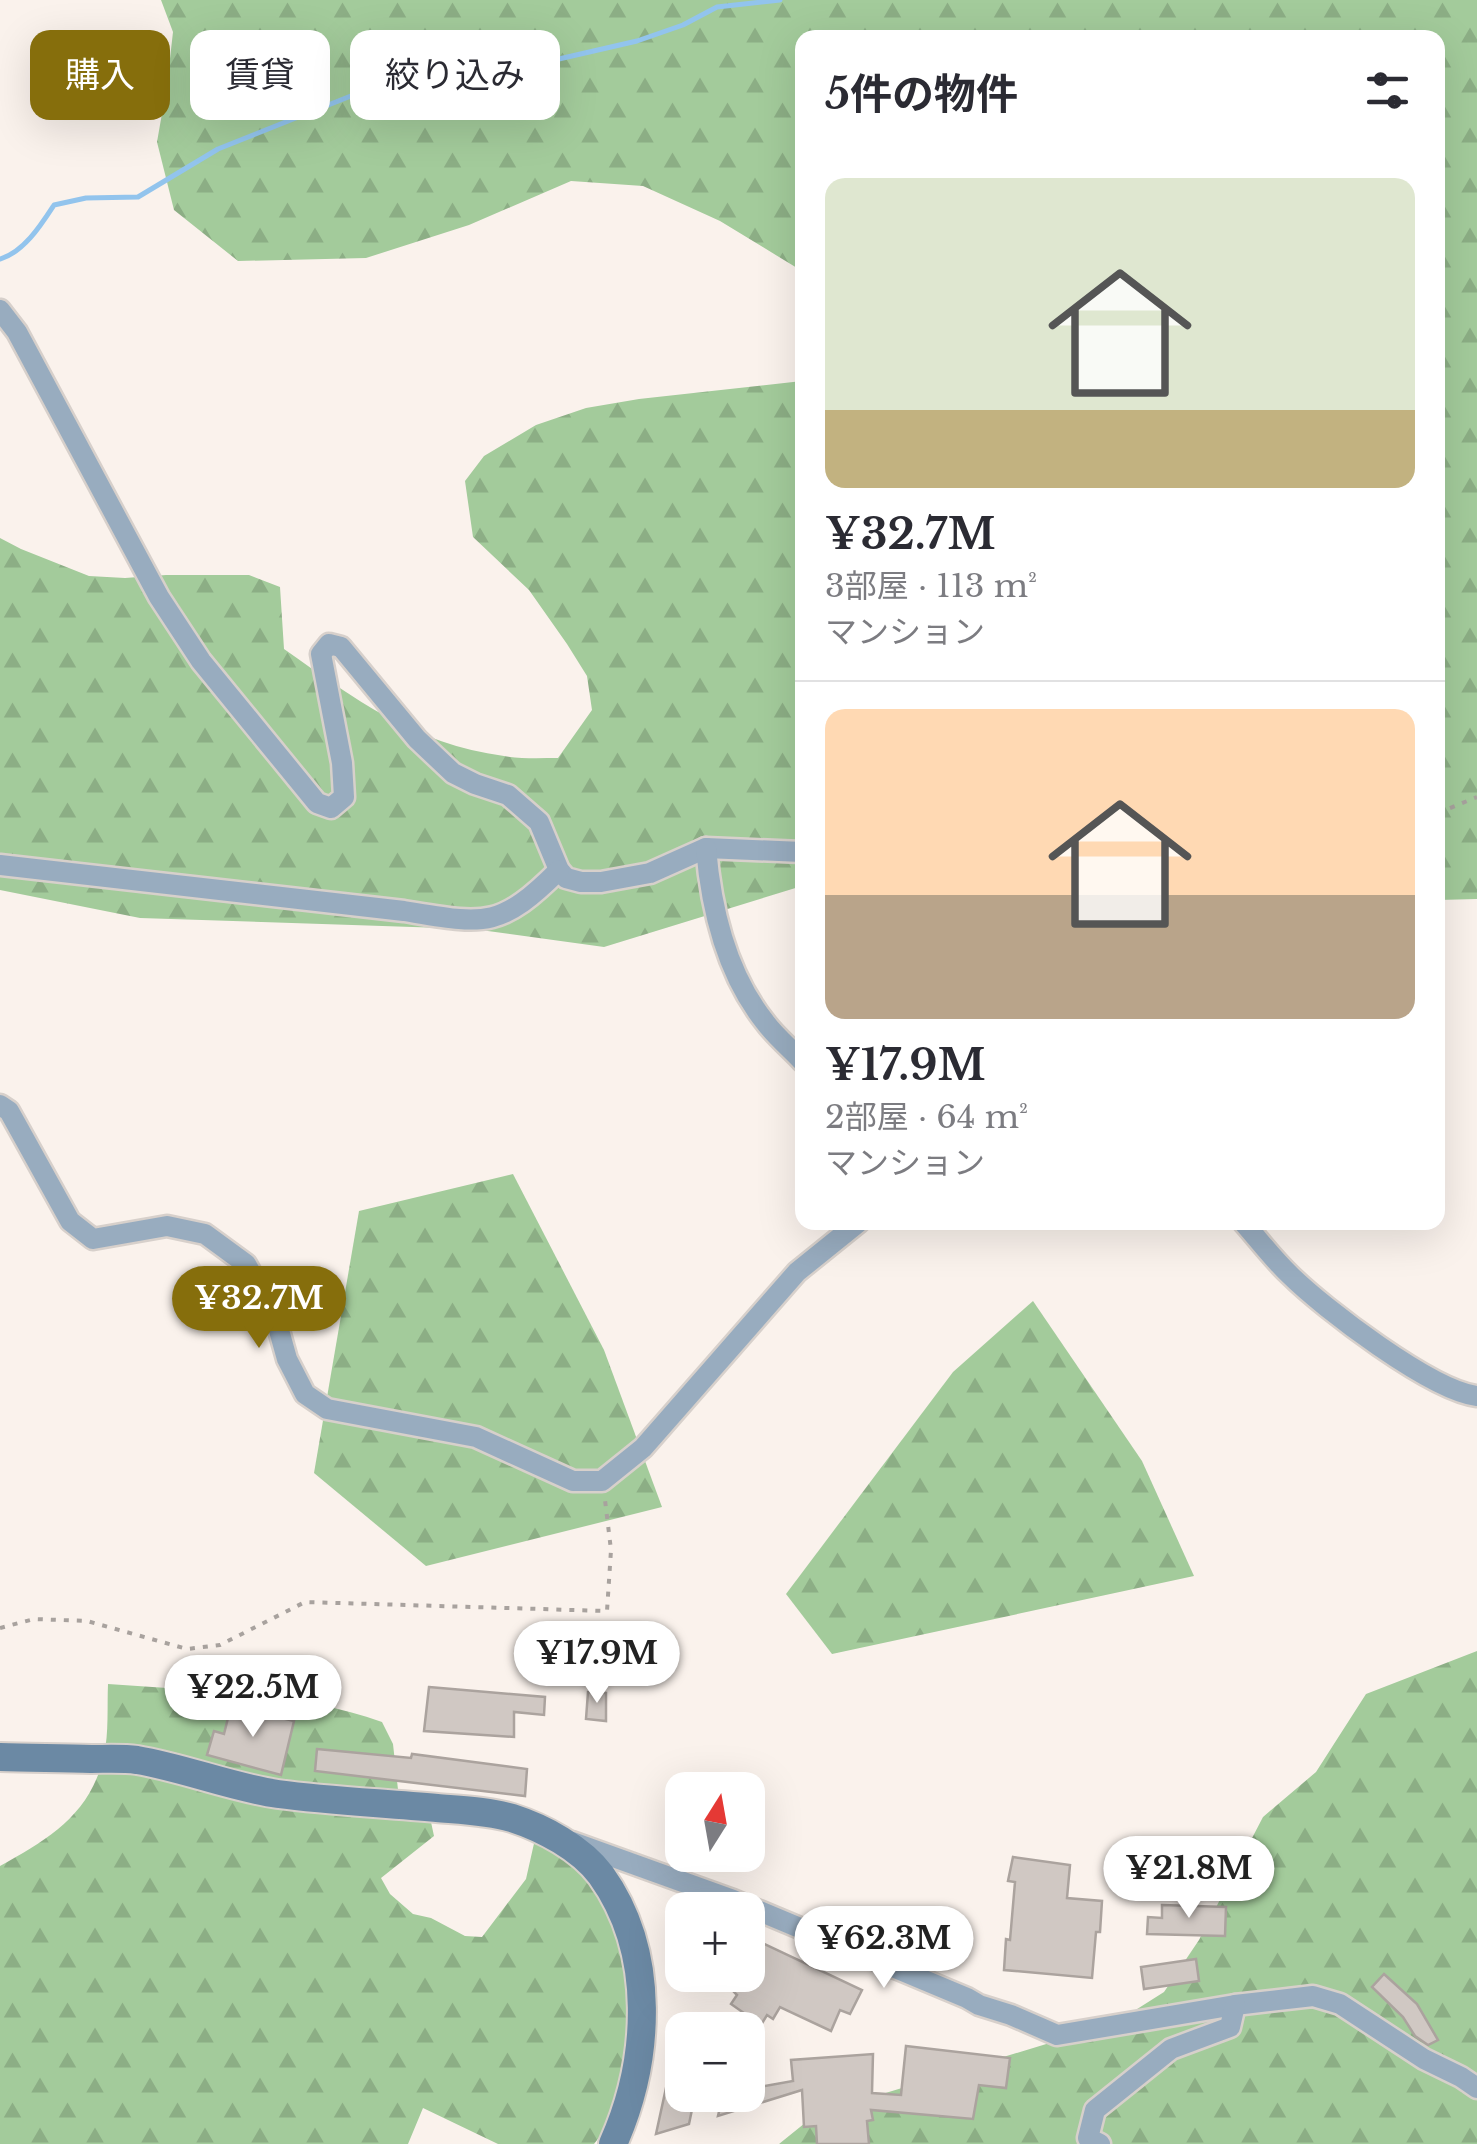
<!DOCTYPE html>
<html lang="ja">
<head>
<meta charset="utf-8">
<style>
  :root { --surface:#fff; --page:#f7f7f7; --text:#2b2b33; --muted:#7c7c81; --line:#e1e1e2; --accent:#866e0c }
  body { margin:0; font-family:"Libre Baskerville","Noto Sans JP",serif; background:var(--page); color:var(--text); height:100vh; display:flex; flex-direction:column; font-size:38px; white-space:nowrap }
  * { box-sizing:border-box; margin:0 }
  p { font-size:32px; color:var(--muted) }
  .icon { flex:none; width:55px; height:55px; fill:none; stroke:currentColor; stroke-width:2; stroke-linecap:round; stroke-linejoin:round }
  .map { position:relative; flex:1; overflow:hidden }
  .panel { position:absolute; left:795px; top:30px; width:650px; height:1200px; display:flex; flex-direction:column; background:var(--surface); border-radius:20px; box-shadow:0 10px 40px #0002 }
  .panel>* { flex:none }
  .hud { position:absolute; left:30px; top:30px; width:615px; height:90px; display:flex; gap:20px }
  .needle { width:65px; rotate:11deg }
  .buttons { position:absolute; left:665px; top:1772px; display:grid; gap:20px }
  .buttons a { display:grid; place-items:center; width:100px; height:100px; border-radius:20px; background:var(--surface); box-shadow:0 10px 40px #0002; font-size:50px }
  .price { position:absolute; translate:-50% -85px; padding:0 22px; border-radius:35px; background:#fff; color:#222; font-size:32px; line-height:65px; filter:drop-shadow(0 2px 5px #0008) }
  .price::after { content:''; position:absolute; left:50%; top:60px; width:30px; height:22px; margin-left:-15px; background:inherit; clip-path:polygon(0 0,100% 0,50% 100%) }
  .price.on { background:var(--accent); color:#fff }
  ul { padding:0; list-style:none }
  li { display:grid; align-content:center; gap:20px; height:530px; padding:0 30px }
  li+li { border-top:2px solid var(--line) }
  li span { display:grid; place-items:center; height:310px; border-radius:20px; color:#555 }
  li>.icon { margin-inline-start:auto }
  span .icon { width:180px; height:180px; fill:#fffc; stroke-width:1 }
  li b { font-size:42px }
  h2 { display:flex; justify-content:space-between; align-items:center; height:120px; padding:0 30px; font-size:42px }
  .chip { padding:0 35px; border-radius:20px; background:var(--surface); box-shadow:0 10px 40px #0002; font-size:35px; line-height:90px }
  .chip.on { background:var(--accent); color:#fff }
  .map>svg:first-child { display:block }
</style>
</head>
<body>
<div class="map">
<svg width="1477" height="2144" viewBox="0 0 1477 2144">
  <defs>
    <pattern id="forest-firs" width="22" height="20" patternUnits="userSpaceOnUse" patternTransform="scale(2.5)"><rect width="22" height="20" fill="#a3cb9b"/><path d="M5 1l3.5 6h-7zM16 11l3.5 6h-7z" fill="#8cae85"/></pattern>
  </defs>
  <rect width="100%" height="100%" fill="#faf2ec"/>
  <g fill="url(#forest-firs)">
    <polygon points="161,0 1477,0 1477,899 1438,900 1438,38 802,38 802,271 720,221 643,186 571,181 469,225 366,258 238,261 174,210 157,142 167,85 173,32"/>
    <path d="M 802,381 L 802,886 L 604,947 L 473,929 L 140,918 L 0,890 L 0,538 L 21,549 L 89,576 L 125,578 L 166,575 L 249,575 L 280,587 L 284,649 C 355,699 414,744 504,756 C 521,759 540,758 558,758 L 592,710 L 587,676 L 567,644 L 529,590 L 473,537 L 465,481 L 484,456 L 536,425 L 586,408 L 639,399 Z"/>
    <polygon points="513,1174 604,1350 662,1507 426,1566 314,1473 359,1211"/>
    <polygon points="1033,1301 1142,1461 1194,1576 832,1654 786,1594 953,1372"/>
    <polygon points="1477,1651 1477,2144 779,2144 805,2123 879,2095 1115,2023 1164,1992 1199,1940 1263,1817 1316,1772 1366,1694"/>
    <path d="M 108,1684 C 200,1691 295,1691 382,1722 L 393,1744 L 401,1817 L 431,1822 L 434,1836 L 381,1878 L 390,1894 L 413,1914 L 431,1918 L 465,1936 L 482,1937 L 526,1879 L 535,1839 L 575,1862 L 608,1908 L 628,1969 L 632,2029 L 618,2113 L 594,2144 L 498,2144 L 423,2108 L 408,2144 L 0,2144 L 0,1866 C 49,1839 91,1814 104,1755 C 109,1733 107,1706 108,1684 Z"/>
  </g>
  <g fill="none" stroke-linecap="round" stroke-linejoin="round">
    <path stroke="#92c4ed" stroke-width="5" d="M 0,259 C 24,252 41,225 54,205 L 86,198 L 138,197 L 218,149 L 406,74 L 511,70 L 637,41 L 683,25 L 717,7 L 780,0"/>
  </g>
  <g fill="#d0c8c3" stroke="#aba39e" stroke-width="2.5">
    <polygon points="429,1687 545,1697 544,1715 514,1712 514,1737 424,1731"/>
    <polygon points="588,1692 606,1693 606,1721 586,1719"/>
    <polygon points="231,1706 294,1721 281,1775 207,1755 214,1731 224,1734"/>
    <polygon points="317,1749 411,1758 412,1754 527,1769 525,1796 315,1771"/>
    <polygon points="1013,1857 1070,1865 1067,1898 1102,1901 1100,1932 1096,1932 1092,1978 1004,1970 1006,1939 1010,1940 1015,1882 1008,1881"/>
    <polygon points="1162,1905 1226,1907 1225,1936 1147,1934 1148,1917 1162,1918"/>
    <polygon points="760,1942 862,1990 850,2014 840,2010 831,2031 780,2007 773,2019 767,2015 761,2025 731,2004 737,1995 733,1991 745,1975 748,1975 748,1969"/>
    <polygon points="1196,1959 1199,1981 1144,1989 1141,1967"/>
    <polygon points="1384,1974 1417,2004 1438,2040 1428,2045 1415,2036 1403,2017 1372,1987"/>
    <polygon points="676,2042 682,2042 682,2095 695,2095 689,2124 656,2134"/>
    <polygon points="906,2046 1010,2058 1006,2088 979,2085 973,2119 871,2110 873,2120 867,2121 869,2144 817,2144 816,2126 804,2127 802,2090 718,2116 723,2095 748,2095 748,2089 793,2081 791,2060 873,2054 872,2093 901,2095"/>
  </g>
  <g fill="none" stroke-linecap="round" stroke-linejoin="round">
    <defs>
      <g id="street">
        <polyline points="0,310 17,332 159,597 201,661 317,803 331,808 344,797 342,763 321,654 329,644 341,647 417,739 453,773 475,784 508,795 539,822 559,870 566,878 581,882 601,882 650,873 706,848 802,852"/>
        <path d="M 706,848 C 711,908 726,973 765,1022 C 775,1036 790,1048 802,1061"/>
        <path d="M 0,865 L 404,911 C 484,924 499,930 559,870"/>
        <polyline points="0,1105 9,1111 70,1221 93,1239 167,1226 205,1234 246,1264 275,1316 287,1359 305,1394 327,1409 476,1437 573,1481 602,1481 643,1448 797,1272 859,1222"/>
        <path d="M 1243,1222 C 1259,1240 1273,1259 1290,1275 C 1323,1308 1432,1391 1477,1396"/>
        <polyline points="572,1842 733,1900 967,1998 979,2005 1011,2015 1057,2035 1235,2005 1313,1996 1340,2004 1424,2059 1461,2077 1477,2088"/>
        <polyline points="1100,2144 1088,2138 1095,2110 1171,2049 1230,2027 1235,2005"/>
      </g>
      <path id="secondary" d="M 0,1757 C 30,1758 61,1758 91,1759 C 106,1759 122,1758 137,1760 C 185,1768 230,1787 278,1794 C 330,1801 384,1803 437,1808 C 461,1810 489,1811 512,1818 C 543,1828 581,1848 601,1875 C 657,1953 650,2061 613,2144"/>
    </defs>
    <use href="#street" stroke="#d7d0cb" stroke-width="25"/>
    <use href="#secondary" stroke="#d7d0cb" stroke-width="32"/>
    <g stroke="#a8a29e" stroke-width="4" stroke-dasharray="5 8" stroke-linecap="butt">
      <polyline points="1438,813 1477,797"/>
      <polyline points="0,1628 34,1619 87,1621 187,1649 220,1645 305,1602 607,1611 611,1550 605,1500"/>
    </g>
    <use href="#street" stroke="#98acbf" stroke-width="20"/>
    <use href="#secondary" stroke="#6b89a4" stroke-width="28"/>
  </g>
</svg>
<div class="buttons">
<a><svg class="needle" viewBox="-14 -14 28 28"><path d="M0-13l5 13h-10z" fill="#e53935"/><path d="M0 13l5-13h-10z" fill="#7c7c81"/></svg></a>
<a>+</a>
<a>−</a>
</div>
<b class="price on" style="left:259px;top:1351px">¥32.7M</b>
<b class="price" style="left:597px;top:1706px">¥17.9M</b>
<b class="price" style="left:253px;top:1740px">¥22.5M</b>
<b class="price" style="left:1189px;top:1921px">¥21.8M</b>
<b class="price" style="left:884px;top:1991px">¥62.3M</b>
<div class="hud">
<a class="chip on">購入</a>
<a class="chip">賃貸</a>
<a class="chip">絞り込み</a>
</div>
<section class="panel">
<h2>5件の物件<svg class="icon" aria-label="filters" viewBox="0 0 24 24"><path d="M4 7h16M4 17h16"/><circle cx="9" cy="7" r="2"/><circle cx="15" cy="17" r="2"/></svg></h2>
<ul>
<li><span style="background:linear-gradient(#dfe7d0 75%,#c2b280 0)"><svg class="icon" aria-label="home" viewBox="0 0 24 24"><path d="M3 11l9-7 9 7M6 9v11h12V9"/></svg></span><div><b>¥32.7M</b><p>3部屋 · 113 m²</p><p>マンション</p></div></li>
<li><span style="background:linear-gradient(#ffd9b3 60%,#b9a48a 0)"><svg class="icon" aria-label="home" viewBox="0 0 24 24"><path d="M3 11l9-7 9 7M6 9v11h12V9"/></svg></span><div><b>¥17.9M</b><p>2部屋 · 64 m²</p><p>マンション</p></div></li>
</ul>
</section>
</div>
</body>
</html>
